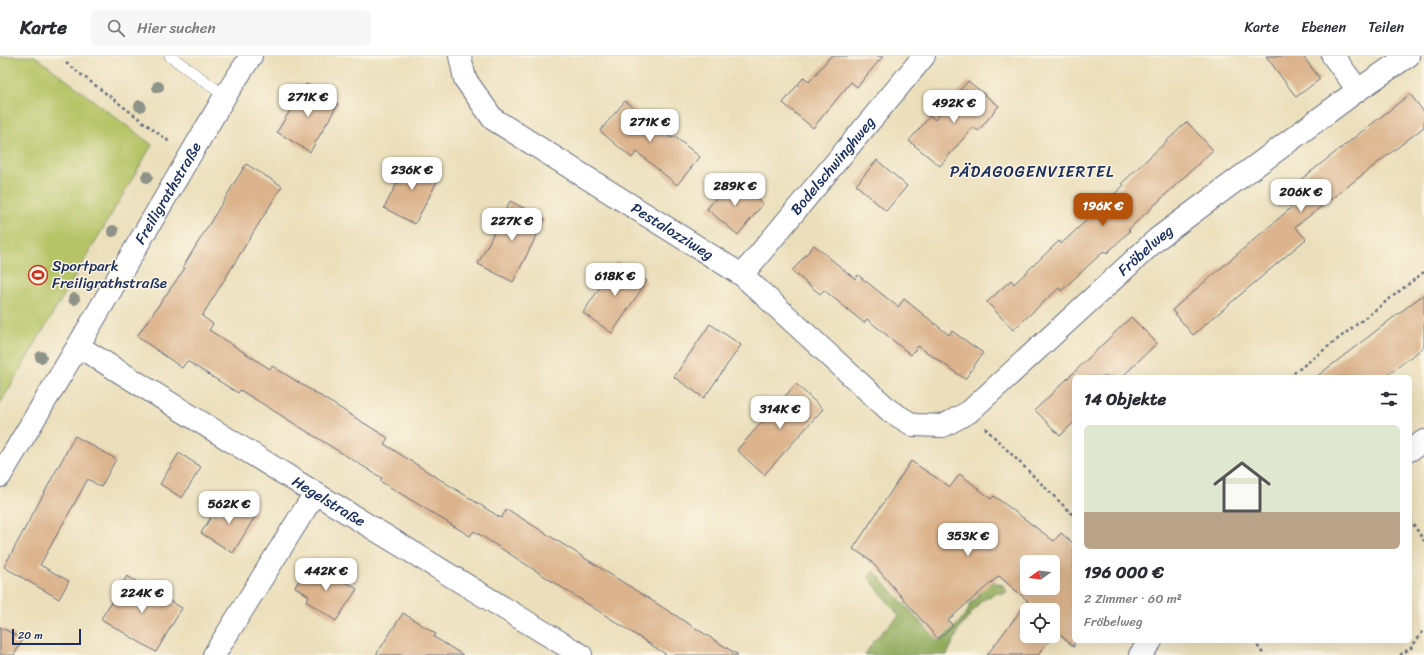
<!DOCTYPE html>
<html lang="de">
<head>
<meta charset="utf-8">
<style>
  :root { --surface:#fff; --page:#f7f7f7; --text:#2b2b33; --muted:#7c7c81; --line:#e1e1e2; --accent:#b45309 }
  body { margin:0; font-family:Sriracha,sans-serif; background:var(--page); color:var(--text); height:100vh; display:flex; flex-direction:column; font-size:15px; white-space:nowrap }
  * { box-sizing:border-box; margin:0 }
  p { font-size:13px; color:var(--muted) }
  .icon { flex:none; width:22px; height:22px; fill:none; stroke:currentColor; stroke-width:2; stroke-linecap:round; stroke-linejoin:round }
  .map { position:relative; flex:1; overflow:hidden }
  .panel { position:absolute; left:1072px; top:319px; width:340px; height:268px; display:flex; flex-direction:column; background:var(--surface); border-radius:6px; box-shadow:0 4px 16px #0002 }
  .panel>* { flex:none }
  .needle { width:26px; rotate:255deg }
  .controls { position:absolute; left:1020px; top:499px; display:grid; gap:8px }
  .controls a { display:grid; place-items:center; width:40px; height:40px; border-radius:6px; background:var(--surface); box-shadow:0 4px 16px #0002; font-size:20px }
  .scale { position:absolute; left:12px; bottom:10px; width:69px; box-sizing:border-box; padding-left:4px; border:2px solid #1b2f5e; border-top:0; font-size:11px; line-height:14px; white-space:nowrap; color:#1b2f5e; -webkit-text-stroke:3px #fcf5e5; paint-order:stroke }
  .price { position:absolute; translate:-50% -34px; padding:0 9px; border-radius:8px; background:#fff; color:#222; font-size:13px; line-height:26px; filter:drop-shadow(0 1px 2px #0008) }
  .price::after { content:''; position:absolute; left:50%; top:24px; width:12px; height:9px; margin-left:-6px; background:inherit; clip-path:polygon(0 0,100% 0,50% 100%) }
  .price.on { background:var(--accent); color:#fff }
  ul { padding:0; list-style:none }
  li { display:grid; align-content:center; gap:8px; height:212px; padding:0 12px }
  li+li { border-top:1px solid var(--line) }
  li span { display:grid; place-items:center; height:124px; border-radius:6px; color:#555 }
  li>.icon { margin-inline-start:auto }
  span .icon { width:72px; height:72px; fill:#fffc; stroke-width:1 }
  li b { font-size:17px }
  h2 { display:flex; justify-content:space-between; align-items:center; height:48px; padding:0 12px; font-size:17px }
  header { display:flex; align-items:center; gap:24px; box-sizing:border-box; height:56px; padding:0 20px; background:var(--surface); border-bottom:1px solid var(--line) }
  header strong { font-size:19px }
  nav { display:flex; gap:22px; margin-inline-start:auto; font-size:14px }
  .search { width:280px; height:36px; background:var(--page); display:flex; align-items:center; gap:10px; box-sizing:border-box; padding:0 14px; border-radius:6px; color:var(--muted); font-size:15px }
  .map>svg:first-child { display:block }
</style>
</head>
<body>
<header>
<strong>Karte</strong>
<div class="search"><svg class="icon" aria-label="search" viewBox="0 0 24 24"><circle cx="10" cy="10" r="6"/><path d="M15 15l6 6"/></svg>Hier suchen</div>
<nav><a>Karte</a><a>Ebenen</a><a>Teilen</a></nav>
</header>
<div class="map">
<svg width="1424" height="599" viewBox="0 0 1424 599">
  <rect width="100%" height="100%" fill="#fcf5e5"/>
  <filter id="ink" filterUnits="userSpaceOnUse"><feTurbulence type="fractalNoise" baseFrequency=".025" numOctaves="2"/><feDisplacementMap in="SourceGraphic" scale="8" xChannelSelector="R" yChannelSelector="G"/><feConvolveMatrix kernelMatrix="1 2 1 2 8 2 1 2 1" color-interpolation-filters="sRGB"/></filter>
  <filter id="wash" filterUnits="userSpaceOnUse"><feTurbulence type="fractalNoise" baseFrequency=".012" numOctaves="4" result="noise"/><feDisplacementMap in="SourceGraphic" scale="16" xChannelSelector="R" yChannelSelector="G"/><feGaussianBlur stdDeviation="0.9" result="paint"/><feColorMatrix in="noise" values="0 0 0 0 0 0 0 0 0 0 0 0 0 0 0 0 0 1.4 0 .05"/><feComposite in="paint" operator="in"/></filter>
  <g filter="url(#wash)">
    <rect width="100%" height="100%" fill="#ebdfbb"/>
    <polygon fill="#b5c466" stroke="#687a62" points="0,0 35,0 152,89 0,348"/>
    <path fill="#90aa5b" stroke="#566c5c" d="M 874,515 L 938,585 L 957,569 L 968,555 L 970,547 L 978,541 L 981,533 L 988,527 L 994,526 L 1003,529 L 1007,536 L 1003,538 L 997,537 L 981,545 L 960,572 L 947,599 L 865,599 C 873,584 886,571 899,560 L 868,521 Z"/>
    <g id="blocks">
      <g fill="#dbb48d" fill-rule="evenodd">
        <polygon points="831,0 883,0 857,31 851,26 813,72 783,47 804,21 809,26"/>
        <polygon points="1266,0 1303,0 1320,23 1296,41"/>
        <polygon points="968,25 999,50 978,75 973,71 940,110 909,85 930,60 935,64"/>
        <polygon points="306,28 338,48 310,96 277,76"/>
        <polygon points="1410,38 1424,56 1424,71 1295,171 1306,183 1193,279 1172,254 1299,145 1290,132"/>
        <polygon points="625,45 672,82 674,80 700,101 677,129 637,96 632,102 600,75"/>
        <polygon points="1187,66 1213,94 1128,174 1130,175 1107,197 1104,195 1061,235 1059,232 1013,274 987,246 1011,224 1014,228 1059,185 1061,188 1124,129 1122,127"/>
        <polygon points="410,102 441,118 415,168 384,152"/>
        <polygon points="877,104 907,130 886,155 856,129"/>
        <polygon points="246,108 282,130 202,260 213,268 209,274 270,313 272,310 388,382 384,388 501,462 507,453 738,599 667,599 474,475 470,480 380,425 382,422 240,334 238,337 187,305 182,312 137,280 185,212 183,211"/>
        <polygon points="732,123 763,148 738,179 707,153"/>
        <polygon points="510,145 545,163 513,226 478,208"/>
        <polygon points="814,189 855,223 858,219 898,251 904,243 949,279 952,275 983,297 965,323 918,290 911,299 867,263 864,267 824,234 820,238 792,215"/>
        <polygon points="617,205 647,225 612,277 583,257"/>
        <polygon points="1424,238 1424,291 1385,321 1316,321"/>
        <polygon points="1131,261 1157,287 1122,321 1074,321 1074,366 1060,380 1035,354"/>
        <polygon points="710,268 741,289 704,342 674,321"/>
        <polygon points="796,328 823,353 764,419 737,394"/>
        <polygon points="75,380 116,403 101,431 88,423 40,509 69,525 59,543 4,511"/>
        <polygon points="179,397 201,411 182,442 160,428"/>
        <path d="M 911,405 L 950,431 L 960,418 L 991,443 L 994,440 L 1054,485 L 1061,477 L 1074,488 L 1074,591 L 1056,575 L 1053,580 L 1053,554 L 1027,554 L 1027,580 L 1053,580 L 1038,599 L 987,599 L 1028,545 L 999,520 L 948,564 L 953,570 L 938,583 L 869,503 L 853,493 ZM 1027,506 L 1053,506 L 1053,532 L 1027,532 Z"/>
        <polygon points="230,442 256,459 233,497 201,477 215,455 220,458"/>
        <polygon points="308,511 322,519 326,513 357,533 336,565 306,545 309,540 295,531"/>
        <polygon points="127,520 182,552 156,596 101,563"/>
        <polygon points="403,557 436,578 434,581 463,599 376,599"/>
        <polygon points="0,571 23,583 14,599 0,599"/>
      </g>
    </g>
  </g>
  <g filter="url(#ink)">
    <use href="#blocks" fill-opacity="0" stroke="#646d7f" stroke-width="1"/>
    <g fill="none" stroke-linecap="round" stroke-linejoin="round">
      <defs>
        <polyline id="lane" points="170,0 225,40"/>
        <g id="street">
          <path id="s1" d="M 460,0 L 465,23 L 493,63 L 742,219 L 890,355 L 913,369 L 943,370 L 969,356 L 1157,183 L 1358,34 L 1408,0"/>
          <polyline points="1333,0 1358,34"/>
          <path id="s2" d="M 742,219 L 924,0"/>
          <path id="s3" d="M 78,290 L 315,437 L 581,599"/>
          <polyline points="1410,394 1424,385"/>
          <polyline points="214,599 315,437"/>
          <polyline points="1140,599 1151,585"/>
        </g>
        <g id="secondary">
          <path id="s4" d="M 0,420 L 78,290 L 225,40 L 251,0"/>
        </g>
      </defs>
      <use href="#lane" stroke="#646d7f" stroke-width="12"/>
      <use href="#street" stroke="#646d7f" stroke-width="24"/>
      <use href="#secondary" stroke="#646d7f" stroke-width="24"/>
      <g stroke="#646d7f" stroke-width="2.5" stroke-dasharray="3 3" stroke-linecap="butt">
        <polyline points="66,7 171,87"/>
        <polyline points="1289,321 1424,216"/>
        <polyline points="985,372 1074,460"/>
        <polyline points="1410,463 1424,485"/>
        <polyline points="1254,585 1264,599"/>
        <polyline points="1400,599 1411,592 1424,574"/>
      </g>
      <use href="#lane" stroke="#fff" stroke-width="11"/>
      <use href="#street" stroke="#fff" stroke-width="22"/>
      <use href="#secondary" stroke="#fff" stroke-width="22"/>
    </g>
    <g fill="#8e9389">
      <circle cx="158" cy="31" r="6"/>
      <circle cx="140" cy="50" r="6"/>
      <circle cx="147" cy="121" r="6"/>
      <circle cx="113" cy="175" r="6"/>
      <circle cx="74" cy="243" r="6"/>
      <circle cx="41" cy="301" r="6"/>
    </g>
  </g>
  <defs>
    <symbol id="stadium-ring" viewBox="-11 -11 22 22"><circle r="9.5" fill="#fcf5e5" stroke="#c8321e" stroke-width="1.5"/><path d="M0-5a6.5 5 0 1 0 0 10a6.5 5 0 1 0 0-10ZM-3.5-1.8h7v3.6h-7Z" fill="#c8321e"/></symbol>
  </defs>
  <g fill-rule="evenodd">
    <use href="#stadium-ring" x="27" y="208" width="22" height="22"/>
  </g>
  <g text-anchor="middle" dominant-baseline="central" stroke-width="3" stroke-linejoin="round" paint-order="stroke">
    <g font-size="15" fill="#1b2f5e" stroke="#fcf5e5">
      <text stroke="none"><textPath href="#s2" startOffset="142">Bodelschwinghweg</textPath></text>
      <text stroke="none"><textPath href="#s4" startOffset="329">Freiligrathstraße</textPath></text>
      <text stroke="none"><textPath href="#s1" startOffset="284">Pestalozziweg</textPath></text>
      <text stroke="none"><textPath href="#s1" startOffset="893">Fröbelweg</textPath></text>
      <text stroke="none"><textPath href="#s3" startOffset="295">Hegelstraße</textPath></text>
    </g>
    <g font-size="15" fill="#1b2f5e" stroke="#fcf5e5" text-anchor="start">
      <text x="52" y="210">Sportpark<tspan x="52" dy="17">Freiligrathstraße</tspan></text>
    </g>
    <g font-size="16" letter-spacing="1" fill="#1b2f5e" stroke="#fcf5e5">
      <text x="1032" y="115">PÄDAGOGENVIERTEL</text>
    </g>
  </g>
</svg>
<div class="controls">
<a><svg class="needle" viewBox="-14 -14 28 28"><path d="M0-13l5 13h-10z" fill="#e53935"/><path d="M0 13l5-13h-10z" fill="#7c7c81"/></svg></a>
<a><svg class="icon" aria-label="locate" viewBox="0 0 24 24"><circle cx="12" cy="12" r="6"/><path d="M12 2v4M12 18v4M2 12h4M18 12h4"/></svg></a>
</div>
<div class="scale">20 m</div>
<b class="price" style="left:308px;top:62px">271K €</b>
<b class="price" style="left:954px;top:68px">492K €</b>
<b class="price" style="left:650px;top:87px">271K €</b>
<b class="price" style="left:412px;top:135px">236K €</b>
<b class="price" style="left:735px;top:151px">289K €</b>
<b class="price" style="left:1301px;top:157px">206K €</b>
<b class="price on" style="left:1103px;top:171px">196K €</b>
<b class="price" style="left:512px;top:186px">227K €</b>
<b class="price" style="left:615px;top:241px">618K €</b>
<b class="price" style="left:780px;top:374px">314K €</b>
<b class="price" style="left:229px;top:469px">562K €</b>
<b class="price" style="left:968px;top:501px">353K €</b>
<b class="price" style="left:326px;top:536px">442K €</b>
<b class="price" style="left:142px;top:558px">224K €</b>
<section class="panel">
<h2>14 Objekte<svg class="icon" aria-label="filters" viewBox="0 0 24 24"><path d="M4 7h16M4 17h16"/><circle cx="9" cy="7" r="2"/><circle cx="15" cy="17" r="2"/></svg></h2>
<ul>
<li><span style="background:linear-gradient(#dfe7d0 70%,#b9a48a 0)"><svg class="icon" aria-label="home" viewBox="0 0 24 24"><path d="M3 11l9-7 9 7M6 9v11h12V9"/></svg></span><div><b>196 000 €</b><p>2 Zimmer · 60 m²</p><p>Fröbelweg</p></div></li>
</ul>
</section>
</div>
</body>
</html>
